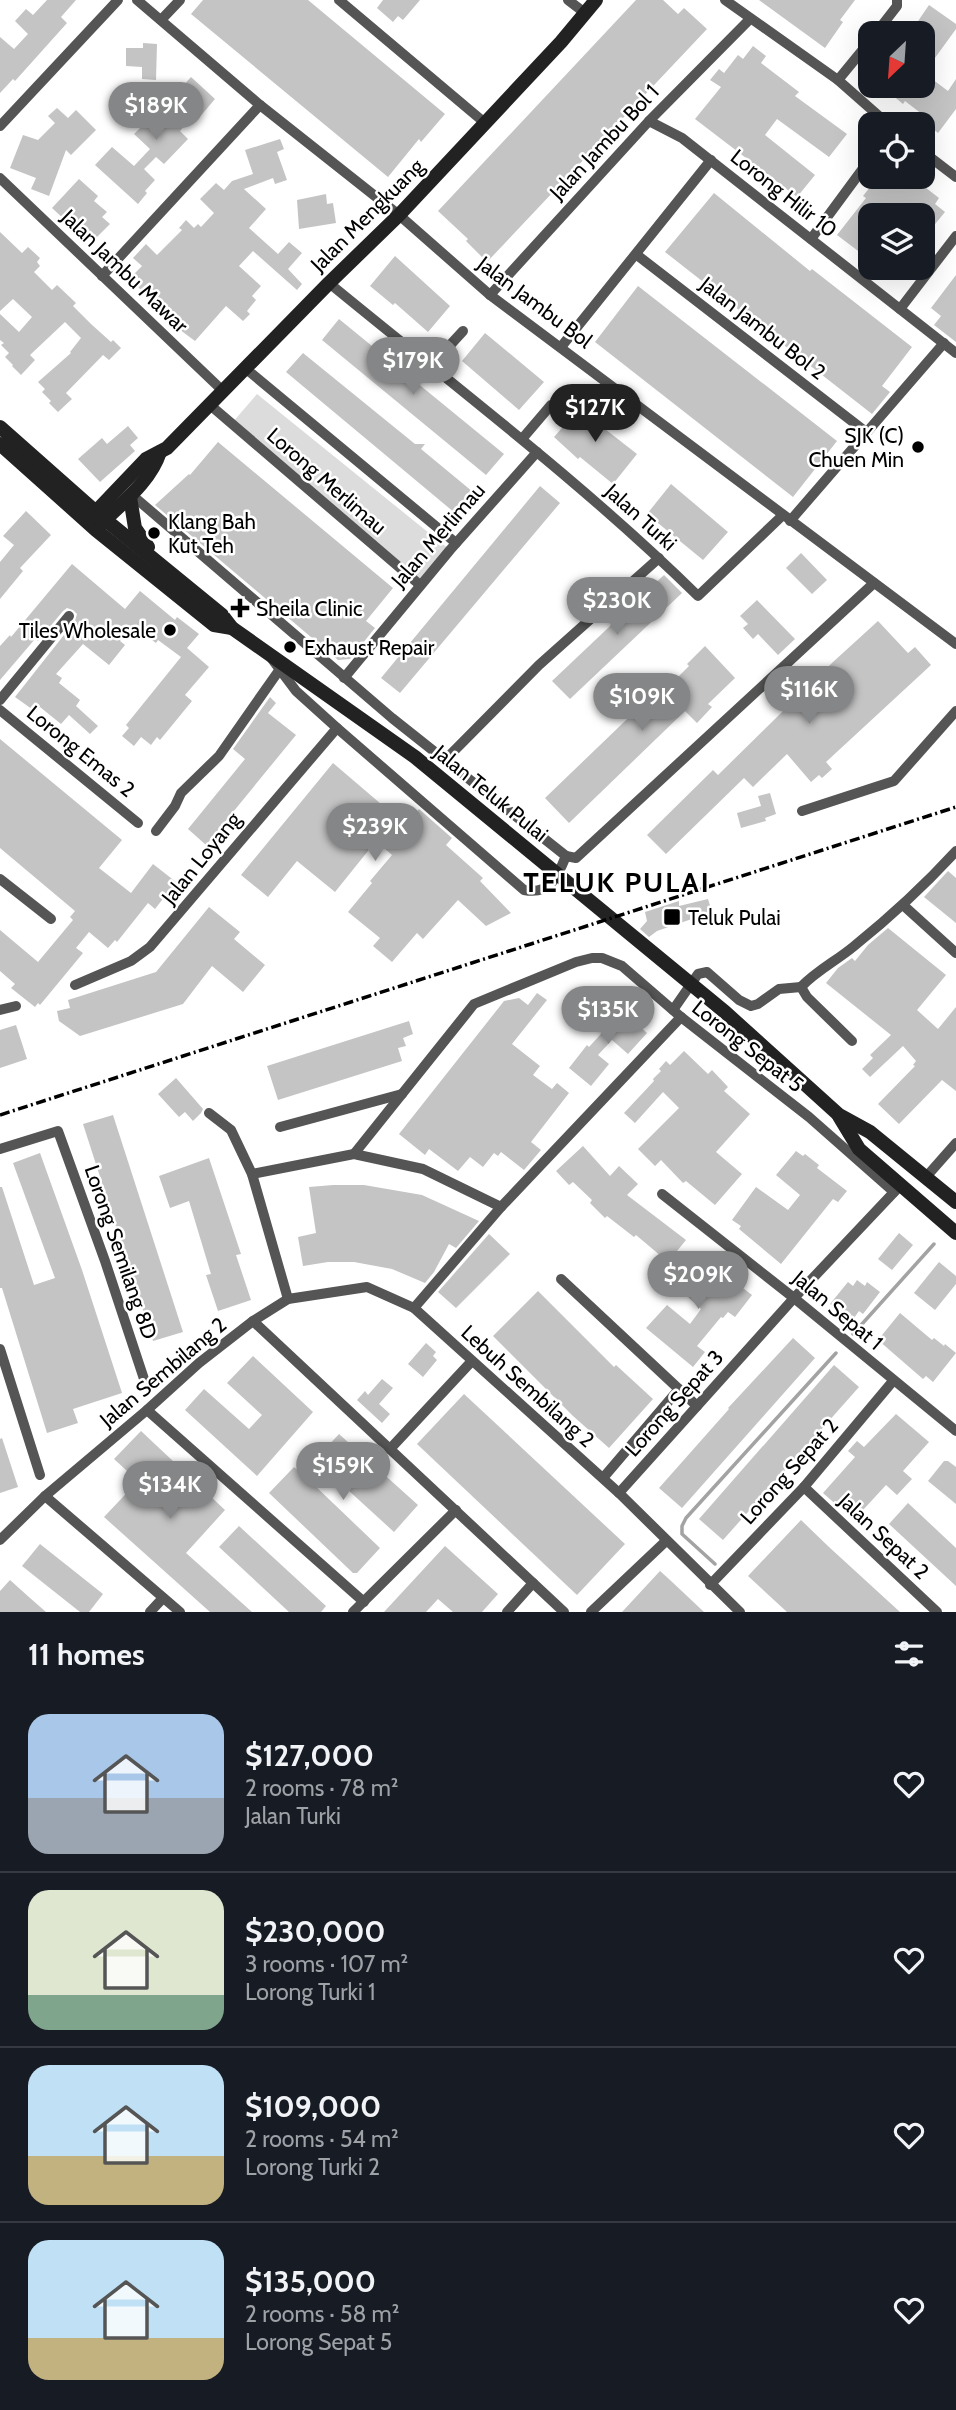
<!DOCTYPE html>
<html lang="en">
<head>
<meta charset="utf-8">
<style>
  :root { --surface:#171b24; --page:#242831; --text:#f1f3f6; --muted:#9ea1a6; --line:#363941; --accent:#858687 }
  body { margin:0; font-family:Cabin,sans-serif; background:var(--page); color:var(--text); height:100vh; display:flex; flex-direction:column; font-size:26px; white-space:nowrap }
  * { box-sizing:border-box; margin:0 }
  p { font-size:23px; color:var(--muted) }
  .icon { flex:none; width:38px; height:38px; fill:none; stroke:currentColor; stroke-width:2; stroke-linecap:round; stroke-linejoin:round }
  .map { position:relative; height:1612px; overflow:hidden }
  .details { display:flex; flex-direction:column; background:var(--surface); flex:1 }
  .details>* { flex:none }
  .needle { width:46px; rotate:205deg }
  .controls { position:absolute; left:858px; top:21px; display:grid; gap:14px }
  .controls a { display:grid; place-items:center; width:77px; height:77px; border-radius:14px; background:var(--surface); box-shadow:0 7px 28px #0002; font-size:35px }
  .price { position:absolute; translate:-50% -60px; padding:0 16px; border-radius:24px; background:var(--accent); color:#fff; font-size:23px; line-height:46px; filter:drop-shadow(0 2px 4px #0008) }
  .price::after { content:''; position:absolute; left:50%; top:42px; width:21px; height:16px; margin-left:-10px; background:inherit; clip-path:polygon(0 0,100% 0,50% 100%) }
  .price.current { background:#222; color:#fff }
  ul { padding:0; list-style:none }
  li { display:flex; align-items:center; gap:21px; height:175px; padding:0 28px }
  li+li { border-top:2px solid var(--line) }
  li span { display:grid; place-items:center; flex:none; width:196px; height:140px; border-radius:21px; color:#555 }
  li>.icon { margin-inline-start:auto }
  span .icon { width:84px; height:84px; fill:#fffc; stroke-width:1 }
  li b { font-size:30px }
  h2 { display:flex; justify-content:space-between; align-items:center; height:84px; padding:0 28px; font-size:30px }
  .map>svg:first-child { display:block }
</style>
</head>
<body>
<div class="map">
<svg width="956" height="1612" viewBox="0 0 956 1612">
  <rect width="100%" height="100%" fill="#fff"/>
  <polygon fill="#dcdcdc" points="257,394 450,550 424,584 232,423"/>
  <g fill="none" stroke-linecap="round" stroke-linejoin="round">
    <g stroke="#a3a3a3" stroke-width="3.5">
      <polyline points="853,1334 934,1244"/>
      <polyline points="715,1564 682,1534 682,1526 686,1518 836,1353"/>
    </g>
  </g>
  <g fill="#c4c4c4">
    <polygon points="47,0 76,0 61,17 67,23 15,81 13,79 0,93 0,37 14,49 28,34 15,21 26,9 33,15"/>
    <polygon points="203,0 308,0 445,114 421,142 419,139 388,177 191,14"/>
    <polygon points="383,0 420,0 403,20 398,16 393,22 377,8"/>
    <polygon points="636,0 663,0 678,14 684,8 707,29 487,262 466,241 468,239 438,211"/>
    <polygon points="759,0 855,0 840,20 843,22 825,48"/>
    <polygon points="929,5 956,24 956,29 924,73 948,91 956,79 956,109 938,133 924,122 927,118 905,101 903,104 891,94 898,86 922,86 922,33 896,33 905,21 914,27"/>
    <polygon points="143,43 157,44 156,80 142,79 142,67 126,66 126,48 143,48"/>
    <polygon points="753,46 766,56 761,63 799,92 795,96 847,134 829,157 777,119 765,135 815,175 797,197 695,119 721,87 710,80 719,69 724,73 738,55 743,59"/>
    <polygon points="191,77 215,99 198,119 194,115 180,131 188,139 164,164 156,157 144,169 155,180 145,191 147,193 138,204 95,165 112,147 134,166 150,149 134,134 140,128 138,125 152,111 161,120 186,91 181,88"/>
    <polygon points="57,108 68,118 76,110 96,130 71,155 66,150 49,196 31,189 36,178 10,168 23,135 38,140 55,123 48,116"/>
    <polygon points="280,139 284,149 277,152 287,180 275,184 273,178 244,189 266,209 249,228 278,254 289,242 302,253 288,269 302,284 297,290 253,251 239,266 261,286 252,296 256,300 247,311 250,314 243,321 226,306 195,341 160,315 152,307 155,305 149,297 129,279 142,266 133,258 146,244 157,255 182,230 179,228 186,220 194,228 198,224 201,227 214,213 200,199 216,183 224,190 232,181 253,174 245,150"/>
    <polygon points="878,177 912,177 939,198 935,204 945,212 922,240 922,215 870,215 870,260 837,235 866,198 863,196"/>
    <polygon points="79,179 98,196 94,201 107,212 102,217 110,224 93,241 81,229 78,232 52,208"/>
    <polygon points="714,193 810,271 812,269 912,347 882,386 890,392 872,414 665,252"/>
    <polygon points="326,194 327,204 333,203 336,223 299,229 297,200"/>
    <polygon points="0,232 22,253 28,247 40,258 37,262 40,266 34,272 52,290 57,285 76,303 73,306 91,324 111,342 113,340 121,348 109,360 103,355 66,393 72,399 58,412 49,403 51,401 42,392 45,389 38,382 71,353 70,352 81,338 65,322 30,355 35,360 21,375 12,366 13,365 5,357 9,353 1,345 4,343 0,340 0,314 19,332 32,317 13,299 0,311"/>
    <polygon points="395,256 450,306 428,332 395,303 393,305 370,286"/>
    <polygon points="956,275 956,342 934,325 941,316 931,308"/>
    <polygon points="638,286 837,441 793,497 595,342"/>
    <polygon points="339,319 504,454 486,475 322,340"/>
    <polygon points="485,333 544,382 519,410 462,361"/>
    <polygon points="303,353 415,444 425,444 421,449 473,492 455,513 286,372"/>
    <polygon points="583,404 608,425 605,429 637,454 613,484 580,457 578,459 554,437"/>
    <polygon points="128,426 138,438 130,445 135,451 100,482 78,459 102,438 107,444"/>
    <polygon points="218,442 393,588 366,621 375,628 350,659 338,660 155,505 189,474 190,475"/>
    <polygon points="671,484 728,532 703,560 647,514"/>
    <polygon points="540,486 560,503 400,693 381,678"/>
    <polygon points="26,511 51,535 20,568 23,571 0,599 0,562 14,545 3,536"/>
    <polygon points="801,553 827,580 812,594 786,568"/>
    <polygon points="72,564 125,609 140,591 175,620 177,617 199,634 187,648 209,667 185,695 192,701 160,740 157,737 151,745 141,737 134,746 122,736 129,728 126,725 181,657 158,640 156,643 132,625 120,641 125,645 109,665 83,644 56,674 62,678 59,683 80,700 76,706 98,726 90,734 69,715 61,724 40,707 36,712 15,697 75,621 77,614 73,610 67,608 63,611 38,641 35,639 0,680 0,646 10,635 11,637"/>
    <polygon points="664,575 682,593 570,699 552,681"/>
    <polygon points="757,600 795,639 778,655 758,634 753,639 743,628 748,624 740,616"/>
    <polygon points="878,621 908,653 915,647 931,665 826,762 832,769 822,778 819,775 811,782 787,754 753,787 744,778 666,854 647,835 713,770 718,775 833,662"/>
    <polygon points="705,646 735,678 708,704 712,707 697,723 685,711 569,823 545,798 649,698 653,702 689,666 687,664"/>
    <polygon points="270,697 276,703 268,713 296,735 206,845 188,829 245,759 233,749"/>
    <polygon points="0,739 122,840 99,868 131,893 153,864 176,882 155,909 148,903 117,942 115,940 108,948 89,932 76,948 83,953 40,1005 38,1003 35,1007 11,988 15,984 0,971 0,930 38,962 73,920 70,917 75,911 0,848"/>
    <polygon points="333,763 381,804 377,810 401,829 419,809 452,838 446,845 483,878 480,881 511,913 486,926 458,900 423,939 417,933 392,962 373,946 380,938 348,912 372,883 370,881 392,855 376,841 335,892 297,861 268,897 241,875"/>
    <polygon points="770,793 776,814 765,818 766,821 741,828 737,813 761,806 758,796"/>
    <polygon points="948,871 956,878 956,923 924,897"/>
    <polygon points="708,899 712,912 657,931 649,937 640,929 647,921 645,912 679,901 679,906"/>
    <polygon points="209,907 240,932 234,939 265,965 243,992 212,966 183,1004 80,1036 59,1021 57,1011 70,1008 68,1000 156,972"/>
    <polygon points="888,928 946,975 917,1010 938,1029 956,1007 956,1091 942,1080 899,1124 878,1104 915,1066 913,1065 916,1061 903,1046 870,1077 862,1069 873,1058 870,1055 891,1035 826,983 838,968 852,958 855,961 868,945"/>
    <polygon points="537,993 547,1000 512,1044 540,1066 533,1075 552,1089 557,1083 569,1093 531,1142 541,1150 524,1170 501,1152 498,1156 494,1153 483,1167 470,1157 458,1171 429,1149 425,1155 399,1134 504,1001 519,998 528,1005"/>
    <polygon points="632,1009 641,1018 636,1023 647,1033 628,1054 612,1040 598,1055 609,1064 591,1086 569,1068 587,1045 589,1047 622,1011 627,1015"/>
    <polygon points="409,1021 413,1034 403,1038 406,1046 398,1048 402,1061 278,1100 267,1066"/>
    <polygon points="16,1025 27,1059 0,1068 0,1030"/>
    <polygon points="684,1051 708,1074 712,1070 728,1087 724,1091 750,1114 716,1152 742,1174 715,1205 686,1181 683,1183 661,1160 655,1166 638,1149 679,1108 663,1092 635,1123 624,1113 654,1081 653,1079 661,1071 659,1069 666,1061 670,1065"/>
    <polygon points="176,1078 203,1109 201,1113 193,1121 185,1112 179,1117 158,1094"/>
    <polygon points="113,1115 183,1332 153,1341 83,1124"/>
    <polygon points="583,1146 610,1176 619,1166 638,1184 627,1195 686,1240 668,1262 636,1235 634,1237 607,1216 605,1218 590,1203 592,1200 573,1182 569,1185 556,1171"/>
    <polygon points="796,1151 803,1156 805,1154 819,1165 817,1168 847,1191 838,1202 833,1199 781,1264 739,1229 741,1226 732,1220 756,1187 788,1210 800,1195 776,1175"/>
    <polygon points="40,1153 82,1270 122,1393 73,1409 78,1423 47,1433 2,1288 0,1288 0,1187 2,1187 34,1285 55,1278 13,1163"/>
    <polygon points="209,1158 241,1254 236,1255 251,1300 218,1311 206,1275 211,1274 189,1201 170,1208 159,1176"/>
    <polygon points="333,1185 364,1185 422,1195 479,1221 456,1248 449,1244 434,1272 425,1283 392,1269 354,1262 328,1262 303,1266 298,1237 316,1233 309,1187"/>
    <polygon points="899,1233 913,1245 892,1270 878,1259"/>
    <polygon points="489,1234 510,1254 456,1308 438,1292"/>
    <polygon points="699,1258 726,1282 736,1288 739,1285 752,1295 735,1317 728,1312 723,1318 721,1317 697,1346 705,1352 693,1367 646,1328 667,1305 690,1324 701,1309 675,1285"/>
    <polygon points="939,1262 956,1276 956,1284 935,1310 914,1293"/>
    <polygon points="857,1280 865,1286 867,1282 880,1292 863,1314 859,1311 854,1318 847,1312 844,1314 830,1304 848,1282 853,1286"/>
    <polygon points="538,1291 614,1367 616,1365 653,1399 609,1448 573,1416 493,1336"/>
    <polygon points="900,1313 932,1340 934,1338 944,1346 945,1344 956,1353 933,1382 926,1376 923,1379 878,1340"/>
    <polygon points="793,1338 815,1358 682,1508 659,1488 729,1409 728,1408"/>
    <polygon points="426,1343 436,1352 433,1356 437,1360 423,1377 408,1364"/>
    <polygon points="253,1356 313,1412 257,1476 185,1410 204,1389 249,1429 262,1415 227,1383"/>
    <polygon points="834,1365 859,1387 723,1540 699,1519"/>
    <polygon points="382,1379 393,1388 379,1404 390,1414 382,1423 357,1400 365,1391 368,1395"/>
    <polygon points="464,1394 625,1544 577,1595 417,1444"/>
    <polygon points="896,1414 929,1442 903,1471 912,1479 897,1495 886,1485 863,1510 849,1498 840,1508 823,1493 855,1457 848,1451 857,1441 864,1447"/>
    <polygon points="141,1431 225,1510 186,1553 252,1612 210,1612 104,1517 138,1481 114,1459"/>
    <polygon points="339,1434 418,1505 394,1532 324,1468 311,1482 380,1548 357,1573 353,1573 269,1493 294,1467 302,1474"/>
    <polygon points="2,1438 18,1487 0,1493 0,1439"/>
    <polygon points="944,1461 948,1461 956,1467 956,1504 928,1481"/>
    <polygon points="908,1503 956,1548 956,1586 889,1524"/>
    <polygon points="801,1520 829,1547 900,1612 787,1612 748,1576"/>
    <polygon points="239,1526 326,1606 321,1612 289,1612 219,1547"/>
    <polygon points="40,1544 103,1594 89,1612 80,1612 22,1566"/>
    <polygon points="445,1546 498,1594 482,1612 453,1612 438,1599 426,1612 384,1612"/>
    <polygon points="660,1571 670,1580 704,1612 622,1612"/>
    <polygon points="10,1580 30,1598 46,1612 0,1612 0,1591"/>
  </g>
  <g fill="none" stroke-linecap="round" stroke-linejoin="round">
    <g stroke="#555" stroke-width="10">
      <polyline points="137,0 260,105 399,215 490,295 956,644"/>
      <polyline points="339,0 485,123"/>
      <polyline points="568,0 585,13"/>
      <polyline points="725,0 838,80 888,124"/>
      <polyline points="161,20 180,0"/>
      <polyline points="876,33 897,6 897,0"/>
      <polyline points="838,80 870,41"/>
      <polyline points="649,121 682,138 956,353"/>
      <polyline points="0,126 118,0"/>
      <polyline points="922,151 956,177"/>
      <polyline points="0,178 223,391"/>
      <polyline points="811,239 870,159"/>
      <polyline points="637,255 866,432"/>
      <polyline points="102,276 260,105"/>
      <path d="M 329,283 C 453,385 583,483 698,596 L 783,515"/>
      <polyline points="490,295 649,121 750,19"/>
      <polyline points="900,309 956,236"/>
      <polyline points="561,347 711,160"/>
      <polyline points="430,367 463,331"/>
      <polyline points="245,368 456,543"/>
      <polyline points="210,405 420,585"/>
      <polyline points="522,439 551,405"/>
      <polyline points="132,495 392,718 566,856 576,858 874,583"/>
      <polyline points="790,521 944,343"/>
      <path d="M 272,659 L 296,691 L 337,728 L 524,890 C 550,895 557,878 566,856"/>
      <polyline points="344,678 450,550 537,452"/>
      <polyline points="0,700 69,616"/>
      <polyline points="0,710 138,823"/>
      <polyline points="445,760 539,665 659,558"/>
      <polyline points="802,811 894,781 956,711"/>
      <polyline points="156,831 175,806 181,793 219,756 280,669"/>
      <polyline points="0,879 51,919"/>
      <polyline points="903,905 956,953"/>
      <polyline points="75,985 131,961 150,947 337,728"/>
      <path d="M 801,987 C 816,971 836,961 853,947 C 890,917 924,886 956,851"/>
      <polyline points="801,987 807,997 852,1041"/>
      <polyline points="0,1010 16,1006"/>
      <polyline points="673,1010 698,974 707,972 739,1000 751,1006 758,1004 779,989 801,987"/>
      <polyline points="209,1113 231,1130 252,1174 288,1299"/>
      <polyline points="280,1127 402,1094"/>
      <polyline points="0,1149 58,1131 105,1261 146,1385"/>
      <polyline points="354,1154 474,1004 576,962 592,958 602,958 622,966 681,1017 809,1117 894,1192"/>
      <polyline points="252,1174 354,1154 423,1169 501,1207"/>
      <polyline points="926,1177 956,1143"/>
      <polyline points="662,1194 794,1298 956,1431"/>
      <polyline points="561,1279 697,1406"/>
      <polyline points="414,1308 501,1207 681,1017"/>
      <polyline points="253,1321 564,1612"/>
      <polyline points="0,1349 40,1475"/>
      <polyline points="147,1410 364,1602"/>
      <polyline points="390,1449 471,1362"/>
      <polyline points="603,1478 679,1389"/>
      <polyline points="804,1487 937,1612"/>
      <polyline points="619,1493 794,1298 897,1189"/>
      <polyline points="45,1496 180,1612"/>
      <polyline points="0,1540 45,1496 147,1410 199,1363 253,1321 288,1299 367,1287 414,1308 619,1493 740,1612"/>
      <polyline points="710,1585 804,1487 893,1381"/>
      <polyline points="150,1612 163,1598"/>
      <polyline points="353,1612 456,1510"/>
      <polyline points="507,1612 533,1583"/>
      <polyline points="591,1612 666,1541"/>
    </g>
    <g stroke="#222" stroke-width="14">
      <polyline points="0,427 96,512 222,615 232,628 415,757 725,1012 839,1115 870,1132 956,1202"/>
      <polyline points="0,444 96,530 214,625 232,628"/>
      <polyline points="130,497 135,528 148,547"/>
      <polyline points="87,521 146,459 167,448 329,283 399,215 561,42 596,0"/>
      <path d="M 102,523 C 123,502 150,482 160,452"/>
      <polyline points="839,1116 859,1149 956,1233"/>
    </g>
    <polyline stroke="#000" stroke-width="3.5" stroke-dasharray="10 3.5 2 3.5" stroke-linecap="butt" points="0,1115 956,807"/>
  </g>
  <g fill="#000" stroke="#fff" stroke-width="2.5">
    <circle cx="918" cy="447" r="7"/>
    <circle cx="154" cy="533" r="7"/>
    <path d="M236.5 597.5h7v7h7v7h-7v7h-7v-7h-7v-7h7z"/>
    <circle cx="170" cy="630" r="7"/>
    <circle cx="290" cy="647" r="7"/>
    <rect x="663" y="908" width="18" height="18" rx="3.5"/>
  </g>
  <g text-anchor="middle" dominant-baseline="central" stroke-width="5" stroke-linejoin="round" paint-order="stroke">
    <g font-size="21" fill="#000" stroke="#fff">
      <text transform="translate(604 142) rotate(-47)">Jalan Jambu Bol 1</text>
      <text transform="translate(784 193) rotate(38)">Lorong Hilir 10</text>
      <text transform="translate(367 215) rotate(-45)">Jalan Mengkuang</text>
      <text transform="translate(125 271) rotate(44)">Jalan Jambu Mawar</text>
      <text transform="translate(535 302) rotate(37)">Jalan Jambu Bol</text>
      <text transform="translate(763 328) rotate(38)">Jalan Jambu Bol 2</text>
      <text transform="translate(327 481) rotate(41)">Lorong Merlimau</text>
      <text transform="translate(641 517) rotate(42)">Jalan Turki</text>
      <text transform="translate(438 535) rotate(-49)">Jalan Merlimau</text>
      <text transform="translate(81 751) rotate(39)">Lorong Emas 2</text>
      <text transform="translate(491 793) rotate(39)">Jalan Teluk Pulai</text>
      <text transform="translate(201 858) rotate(-51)">Jalan Loyang</text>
      <text transform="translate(748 1046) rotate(38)">Lorong Sepat 5</text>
      <text transform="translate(121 1252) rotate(71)">Lorong Semilang 8D</text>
      <text transform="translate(838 1310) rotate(40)">Jalan Sepat 1</text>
      <text transform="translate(163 1372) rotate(-40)">Jalan Sembilang 2</text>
      <text transform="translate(528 1386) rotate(42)">Lebuh Sembilang 2</text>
      <text transform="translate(674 1403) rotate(-48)">Lorong Sepat 3</text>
      <text transform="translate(789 1471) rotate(-48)">Lorong Sepat 2</text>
      <text transform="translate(884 1536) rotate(43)">Jalan Sepat 2</text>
    </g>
    <g font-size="21" fill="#000" stroke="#fff" text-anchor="start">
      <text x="904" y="435" text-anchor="end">SJK (C)<tspan x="904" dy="24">Chuen Min</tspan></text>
      <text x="168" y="521">Klang Bah<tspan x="168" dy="24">Kut Teh</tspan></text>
      <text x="256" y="608">Sheila Clinic</text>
      <text x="156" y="630" text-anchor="end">Tiles Wholesale</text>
      <text x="304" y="647">Exhaust Repair</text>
      <text x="688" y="917">Teluk Pulai</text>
    </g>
    <g font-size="28" font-weight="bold" letter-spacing="2" fill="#000" stroke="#fff">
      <text x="617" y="882">TELUK PULAI</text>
    </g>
  </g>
</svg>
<div class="controls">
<a><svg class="needle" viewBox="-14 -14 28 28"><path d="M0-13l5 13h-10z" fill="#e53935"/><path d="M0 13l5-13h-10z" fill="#9ea1a6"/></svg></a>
<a><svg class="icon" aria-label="locate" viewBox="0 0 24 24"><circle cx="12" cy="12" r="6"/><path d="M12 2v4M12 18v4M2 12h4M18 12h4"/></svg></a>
<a><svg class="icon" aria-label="layers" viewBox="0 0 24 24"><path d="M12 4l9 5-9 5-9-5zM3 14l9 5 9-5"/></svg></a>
</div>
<b class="price" style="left:156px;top:142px">$189K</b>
<b class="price" style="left:413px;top:397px">$179K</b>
<b class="price current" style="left:595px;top:444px">$127K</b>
<b class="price" style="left:617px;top:637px">$230K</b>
<b class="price" style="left:809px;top:726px">$116K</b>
<b class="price" style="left:642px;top:733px">$109K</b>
<b class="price" style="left:375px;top:863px">$239K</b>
<b class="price" style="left:608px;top:1046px">$135K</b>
<b class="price" style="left:698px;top:1311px">$209K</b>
<b class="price" style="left:343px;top:1502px">$159K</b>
<b class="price" style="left:170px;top:1521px">$134K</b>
</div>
<section class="details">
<h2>11 homes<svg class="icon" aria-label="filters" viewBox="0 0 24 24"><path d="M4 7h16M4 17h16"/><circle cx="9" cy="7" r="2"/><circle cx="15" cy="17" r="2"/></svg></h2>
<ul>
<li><span style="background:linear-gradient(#a9c7e8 60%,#9aa5b1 0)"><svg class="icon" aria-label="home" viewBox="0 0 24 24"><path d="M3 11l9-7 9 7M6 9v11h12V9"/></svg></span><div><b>$127,000</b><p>2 rooms · 78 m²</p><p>Jalan Turki</p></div><svg class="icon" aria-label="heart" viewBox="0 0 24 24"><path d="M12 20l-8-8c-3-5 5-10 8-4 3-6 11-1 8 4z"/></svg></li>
<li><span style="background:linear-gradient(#dfe7d0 75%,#7fa58c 0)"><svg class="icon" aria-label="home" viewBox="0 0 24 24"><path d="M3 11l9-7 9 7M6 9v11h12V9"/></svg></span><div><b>$230,000</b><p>3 rooms · 107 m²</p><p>Lorong Turki 1</p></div><svg class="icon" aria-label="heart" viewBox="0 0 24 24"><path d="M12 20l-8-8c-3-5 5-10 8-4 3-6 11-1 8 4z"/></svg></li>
<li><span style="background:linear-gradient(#bfe0f5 65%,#c2b280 0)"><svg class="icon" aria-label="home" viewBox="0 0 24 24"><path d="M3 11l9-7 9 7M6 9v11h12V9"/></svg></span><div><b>$109,000</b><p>2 rooms · 54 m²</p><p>Lorong Turki 2</p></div><svg class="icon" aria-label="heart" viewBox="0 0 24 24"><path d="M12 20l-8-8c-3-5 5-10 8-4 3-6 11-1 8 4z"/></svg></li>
<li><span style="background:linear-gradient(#bfe0f5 70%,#c2b280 0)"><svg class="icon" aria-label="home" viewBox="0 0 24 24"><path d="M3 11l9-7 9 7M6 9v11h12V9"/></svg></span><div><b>$135,000</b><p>2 rooms · 58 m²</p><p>Lorong Sepat 5</p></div><svg class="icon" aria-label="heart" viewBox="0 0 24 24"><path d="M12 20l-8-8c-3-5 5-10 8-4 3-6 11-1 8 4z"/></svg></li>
</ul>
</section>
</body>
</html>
